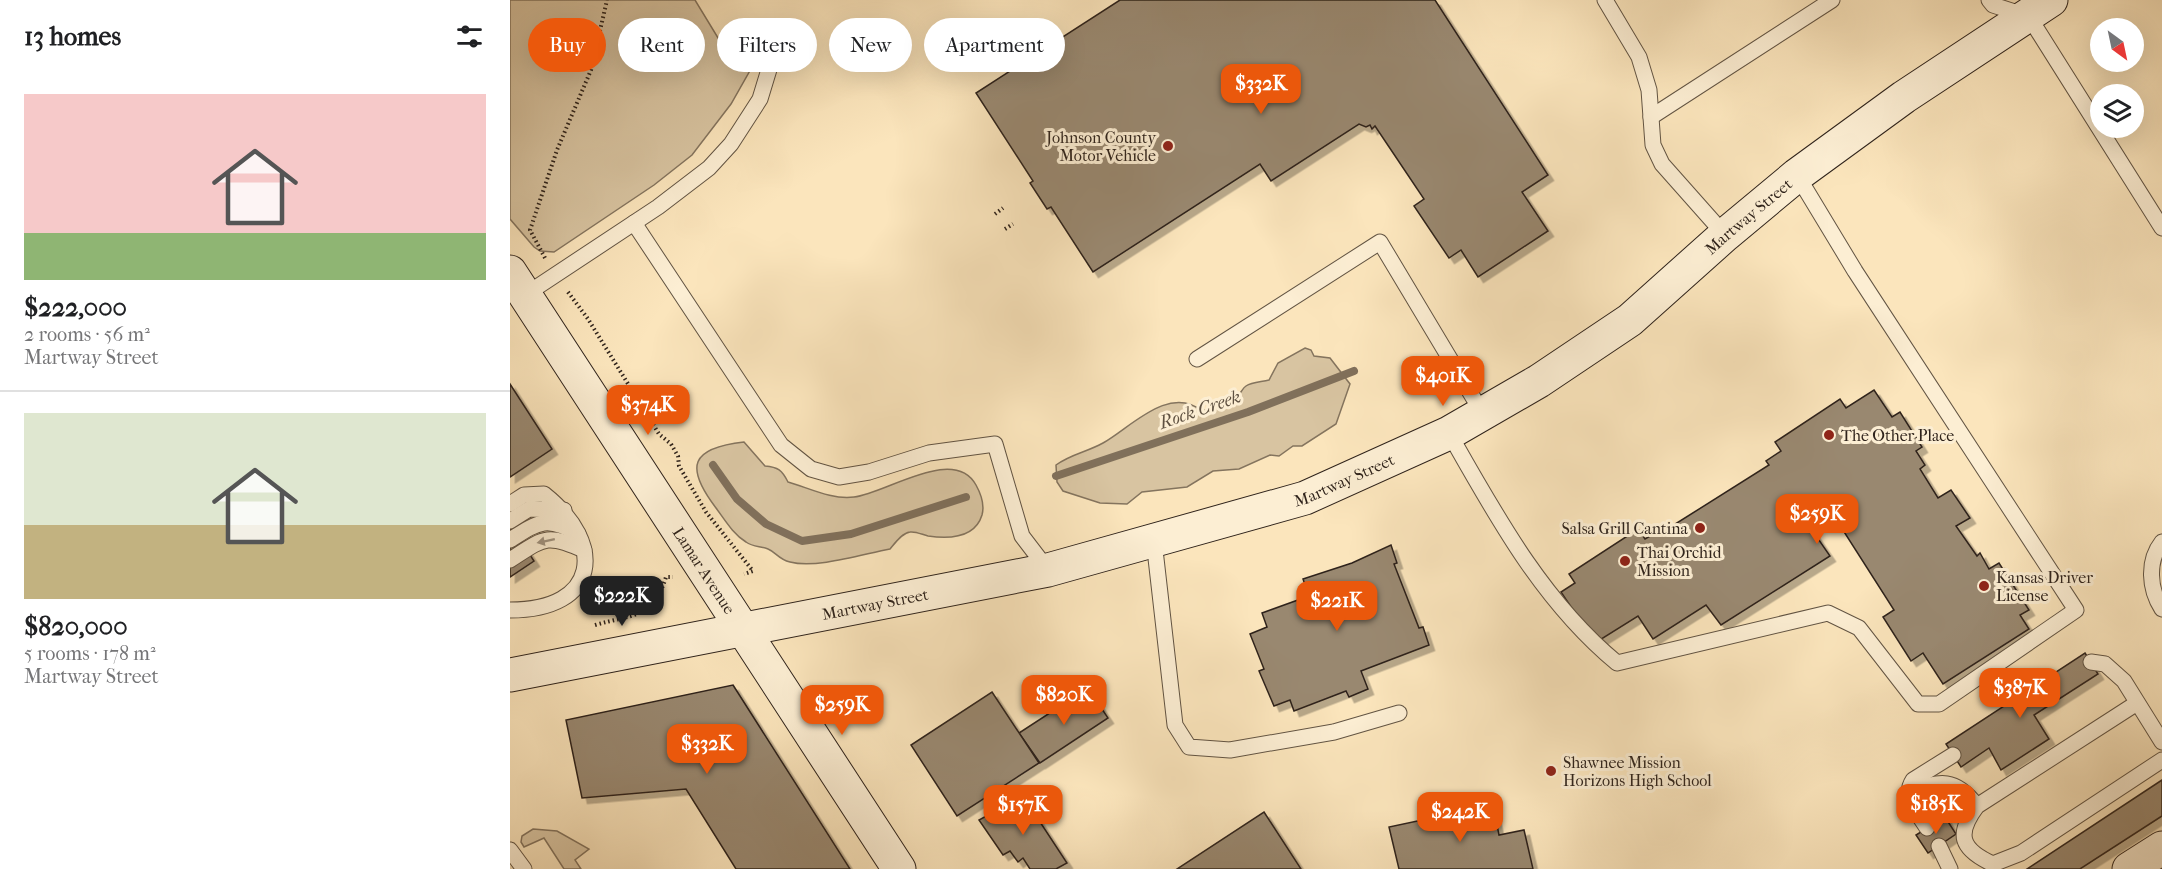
<!DOCTYPE html>
<html lang="en">
<head>
<meta charset="utf-8">
<style>
  :root { --surface:#fff; --page:#f2f2f2; --text:#202124; --muted:#757577; --line:#e0e0e0; --accent:#ea580c }
  body { margin:0; font-family:"IM FELL French Canon",serif; background:var(--page); color:var(--text); height:100vh; display:flex; flex-direction:column; font-size:22px; white-space:nowrap }
  * { box-sizing:border-box; margin:0 }
  p { font-size:20px; color:var(--muted) }
  .icon { flex:none; width:33px; height:33px; fill:none; stroke:currentColor; stroke-width:2; stroke-linecap:round; stroke-linejoin:round }
  .map { position:relative; flex:1; overflow:hidden }
  .panel { display:flex; flex-direction:column; background:var(--surface); width:510px }
  .panel>* { flex:none }
  .guide { position:absolute; left:18px; top:18px; width:570px; height:54px; display:flex; gap:12px }
  .needle { width:39px; rotate:147deg }
  .controls { position:absolute; left:1580px; top:18px; display:grid; gap:12px }
  .controls a { display:grid; place-items:center; width:54px; height:54px; border-radius:50%; background:var(--surface); box-shadow:0 6px 24px #0002; font-size:30px }
  .price { position:absolute; translate:-50% -51px; padding:0 14px; border-radius:12px; background:var(--accent); color:#fff; font-size:20px; line-height:39px; filter:drop-shadow(0 2px 3px #0008) }
  .price::after { content:''; position:absolute; left:50%; top:36px; width:18px; height:14px; margin-left:-9px; background:inherit; clip-path:polygon(0 0,100% 0,50% 100%) }
  .price.active { background:#222; color:#fff }
  ul { padding:0; list-style:none }
  li { display:grid; align-content:center; gap:12px; height:318px; padding:0 24px }
  li+li { border-top:2px solid var(--line) }
  li span { display:grid; place-items:center; height:186px; border-radius:0px; color:#555 }
  li>.icon { margin-inline-start:auto }
  span .icon { width:108px; height:108px; fill:#fffc; stroke-width:1 }
  li b { font-size:26px }
  h2 { display:flex; justify-content:space-between; align-items:center; height:72px; padding:0 24px; font-size:26px }
  .tag { padding:0 21px; border-radius:27px; background:var(--surface); box-shadow:0 6px 24px #0002; font-size:21px; line-height:54px }
  .tag.active { background:var(--accent); color:#fff }
  main { display:flex; flex:1; min-height:0 }
  .map>svg:first-child { display:block }
</style>
</head>
<body>
<main>
<section class="panel">
<h2>13 homes<svg class="icon" aria-label="filters" viewBox="0 0 24 24"><path d="M4 7h16M4 17h16"/><circle cx="9" cy="7" r="2"/><circle cx="15" cy="17" r="2"/></svg></h2>
<ul>
<li><span style="background:linear-gradient(#f6c9c9 75%,#8fb573 0)"><svg class="icon" aria-label="home" viewBox="0 0 24 24"><path d="M3 11l9-7 9 7M6 9v11h12V9"/></svg></span><div><b>$222,000</b><p>2 rooms · 56 m²</p><p>Martway Street</p></div></li>
<li><span style="background:linear-gradient(#dfe7d0 60%,#c2b280 0)"><svg class="icon" aria-label="home" viewBox="0 0 24 24"><path d="M3 11l9-7 9 7M6 9v11h12V9"/></svg></span><div><b>$820,000</b><p>5 rooms · 178 m²</p><p>Martway Street</p></div></li>
</ul>
</section>
<div class="map">
<svg width="1652" height="869" viewBox="0 0 1652 869">
  <defs>
    <filter id="shadow"><feDropShadow dx="5.5" dy="5.5" stdDeviation="0" flood-color="#0004"/></filter>
  </defs>
  <rect width="100%" height="100%" fill="#fbe5bc"/>
  <filter id="stains"><feTurbulence type="fractalNoise" baseFrequency=".00333" numOctaves="4"/><feColorMatrix values="0 0 0 0 .2 0 0 0 0 .09 0 0 0 0 .02 0 0 0 .5 -.17"/></filter>
  <radialGradient id="worn" r=".72"><stop offset=".6" stop-color="#630" stop-opacity="0"/><stop offset="1" stop-color="#630" stop-opacity=".3"/></radialGradient>
  <g fill="#d8c4a1" stroke="#84745e" stroke-width="1.5">
    <polygon points="0,0 185,0 219,56 238,44 244,56 242,67 221,104 182,155 144,185 44,252 30,251 24,247 0,219"/>
    <path d="M 795,348 L 801,350 L 804,356 L 820,358 L 840,384 L 826,424 L 792,446 L 783,446 L 769,456 L 760,455 L 729,469 L 703,471 L 677,487 L 632,492 L 617,504 L 590,503 L 553,491 L 547,482 L 546,465 C 561,454 577,452 593,443 C 620,428 659,384 692,411 C 697,410 727,396 730,393 C 732,391 733,388 736,386 C 742,382 751,382 759,380 L 768,363 Z"/>
    <path d="M 234,442 L 255,466 C 268,467 272,470 278,482 C 299,488 322,500 344,497 C 377,493 444,445 466,485 C 471,494 475,504 472,515 C 465,538 439,539 418,536 C 413,535 406,531 400,532 C 392,533 385,543 380,549 C 353,554 306,569 280,562 C 268,559 266,552 258,549 C 250,546 243,547 236,542 C 223,534 215,520 206,508 C 174,466 181,448 234,442 Z"/>
    <polygon points="23,829 47,831 79,849 65,860 71,869 54,869 34,838 14,847 11,842 12,836"/>
  </g>
  <g fill="none" stroke-linecap="round" stroke-linejoin="round">
    <g stroke="#80705b" stroke-width="8">
      <polyline points="203,465 227,499 256,524 292,541 341,534 456,497"/>
      <polyline points="546,476 738,412 844,371"/>
    </g>
  </g>
  <g fill="#99886f" stroke="#2f231b" stroke-width="1.5" filter="url(#shadow)">
    <polygon points="610,0 925,0 1038,175 1012,192 1038,231 968,277 951,250 939,258 904,206 914,199 865,126 862,129 860,125 856,127 849,124 761,181 750,164 583,272 541,207 537,209 520,183 523,181 466,93"/>
    <polygon points="0,384 42,449 0,477"/>
    <polygon points="1364,390 1382,417 1390,412 1412,447 1406,451 1415,465 1410,469 1428,498 1441,490 1460,518 1446,526 1467,556 1470,553 1479,569 1489,563 1519,610 1510,615 1519,629 1433,684 1413,653 1401,661 1373,617 1384,610 1324,516 1302,530 1320,556 1211,625 1196,605 1143,639 1128,616 1085,643 1051,592 1065,583 1059,574 1128,529 1135,539 1149,531 1151,533 1259,465 1256,461 1271,451 1265,442 1330,399 1336,408"/>
    <polygon points="0,524 24,561 0,577"/>
    <polygon points="881,545 887,563 884,564 909,628 913,627 919,645 851,671 858,689 839,697 836,691 784,711 780,700 764,706 749,671 754,669 740,634 757,627 752,613 799,596 793,579 842,563"/>
    <polygon points="1575,653 1588,674 1524,715 1539,739 1491,770 1479,748 1451,767 1436,744"/>
    <polygon points="223,685 340,869 226,869 176,789 72,798 56,720"/>
    <polygon points="578,688 598,718 530,763 509,733"/>
    <polygon points="482,692 529,763 447,816 401,745"/>
    <polygon points="1652,780 1652,816 1570,869 1517,869"/>
    <polygon points="513,796 557,863 546,869 520,869 513,858 508,862 500,851 493,855 469,820"/>
    <polygon points="983,805 989,835 1014,830 1023,869 889,869 879,827"/>
    <polygon points="754,812 791,869 667,869"/>
    <polygon points="1435,817 1446,834 1418,853 1406,835"/>
  </g>
  <g fill="none" stroke-linecap="round" stroke-linejoin="round">
    <defs>
      <g id="lane">
        <polyline points="1095,0 1129,57 1139,90 1143,145 1152,164 1215,235"/>
        <polyline points="1479,0 1483,5 1514,15"/>
        <polyline points="1516,12 1652,228"/>
        <polyline points="1141,117 1322,0"/>
        <polyline points="124,223 271,445 301,469 329,477 359,472 419,453 485,444 512,536 538,570"/>
        <polyline points="15,295 148,207 199,168 221,144 250,99 264,53"/>
        <polyline points="687,359 870,242 973,414"/>
        <path d="M 939,433 C 986,516 1033,602 1107,663 L 1318,613 L 1349,628 L 1408,704 L 1429,704 L 1566,610 L 1345,271 L 1287,175"/>
        <path d="M 0,504 L 14,495 L 34,494 C 97,544 89,610 0,610"/>
        <polyline points="0,521 19,509 54,510"/>
        <path d="M 0,540 C 28,522 37,515 68,534"/>
        <polyline points="644,541 665,725 679,747 720,750 824,732 889,713"/>
        <path d="M 1652,542 C 1637,561 1639,589 1652,609"/>
        <path d="M 0,560 C 34,538 36,533 74,550"/>
        <polyline points="1581,662 1595,664 1614,681 1652,742"/>
        <path d="M 1627,703 L 1467,806 C 1446,834 1450,849 1483,864 L 1511,853 L 1652,760"/>
        <path d="M 1399,791 C 1431,781 1445,777 1467,806"/>
        <path d="M 1417,828 C 1408,813 1392,797 1403,780 L 1443,755"/>
        <polyline points="1429,846 1440,869"/>
        <polyline points="0,850 14,869"/>
      </g>
      <g id="secondary">
        <path id="s1" d="M 0,272 L 389,869"/>
        <path id="s2" d="M 0,675 L 538,570 L 795,498 L 939,433 L 1029,381 L 1120,320 L 1215,235 L 1287,175 L 1394,97 L 1541,0"/>
        <polyline points="1619,869 1652,848"/>
      </g>
    </defs>
    <use href="#lane" stroke="#625443" stroke-width="17"/>
    <use href="#secondary" stroke="#2f231b" stroke-width="35"/>
    <g stroke="#2f231b" stroke-width="4" stroke-dasharray="1.5 3" stroke-linecap="butt">
      <polyline points="485,214 493,208"/>
      <polyline points="495,229 503,224"/>
      <polyline points="35,258 20,230 47,150 81,70 97,0"/>
      <polyline points="58,292 78,319 149,434 161,444 168,456 169,466 196,512 243,571 234,574"/>
      <path d="M 85,625 C 123,614 143,619 156,577 L 163,577"/>
    </g>
    <use href="#lane" stroke="#fceed3" stroke-width="15"/>
    <use href="#secondary" stroke="#fceed3" stroke-width="33"/>
  </g>
  <defs><path id="oneway-solid" d="M-6-.8H1V-3.2L6.5 0L1 3.2V.8H-6Z" transform="scale(1.5)"/></defs>
  <use fill="#a09380" href="#oneway-solid" transform="translate(36 541) rotate(168)"/>
  <g fill="#8f2418" stroke="#fceed3" stroke-width="2">
    <circle cx="658" cy="146" r="6"/>
    <circle cx="1319" cy="435" r="6"/>
    <circle cx="1190" cy="528" r="6"/>
    <circle cx="1115" cy="561" r="6"/>
    <circle cx="1474" cy="586" r="6"/>
    <circle cx="1041" cy="771" r="6"/>
  </g>
  <g text-anchor="middle" dominant-baseline="central" stroke-width="6" stroke-linejoin="round" paint-order="stroke">
    <g font-size="16" fill="#2f231b" stroke="#fceed3" text-anchor="start">
      <text x="646" y="137" text-anchor="end">Johnson County<tspan x="646" dy="18">Motor Vehicle</tspan></text>
      <text x="1331" y="435">The Other Place</text>
      <text x="1178" y="528" text-anchor="end">Salsa Grill Cantina</text>
      <text x="1127" y="552">Thai Orchid<tspan x="1127" dy="18">Mission</tspan></text>
      <text x="1486" y="577">Kansas Driver<tspan x="1486" dy="18">License</tspan></text>
      <text x="1053" y="762">Shawnee Mission<tspan x="1053" dy="18">Horizons High School</tspan></text>
    </g>
    <g font-size="16" fill="#2f231b" stroke="#fceed3">
      <text stroke="none"><textPath href="#s2" startOffset="1344">Martway Street</textPath></text>
      <text stroke="none"><textPath href="#s2" startOffset="858">Martway Street</textPath></text>
      <text stroke="none"><textPath href="#s1" startOffset="356">Lamar Avenue</textPath></text>
      <text stroke="none"><textPath href="#s2" startOffset="372">Martway Street</textPath></text>
    </g>
    <g font-size="18" font-style="italic" fill="#5e5040" stroke="#fceed3">
      <text transform="translate(690 410) rotate(-19)">Rock Creek</text>
    </g>
  </g>
  <rect width="100%" height="100%" filter="url(#stains)"/>
  <rect width="100%" height="100%" fill="url(#worn)"/>
</svg>
<div class="controls">
<a><svg class="needle" viewBox="-14 -14 28 28"><path d="M0-13l5 13h-10z" fill="#e53935"/><path d="M0 13l5-13h-10z" fill="#757577"/></svg></a>
<a><svg class="icon" aria-label="layers" viewBox="0 0 24 24"><path d="M12 4l9 5-9 5-9-5zM3 14l9 5 9-5"/></svg></a>
</div>
<b class="price" style="left:751px;top:115px">$332K</b>
<b class="price" style="left:933px;top:407px">$401K</b>
<b class="price" style="left:138px;top:436px">$374K</b>
<b class="price" style="left:1307px;top:545px">$259K</b>
<b class="price active" style="left:112px;top:627px">$222K</b>
<b class="price" style="left:827px;top:632px">$221K</b>
<b class="price" style="left:1510px;top:719px">$387K</b>
<b class="price" style="left:554px;top:726px">$820K</b>
<b class="price" style="left:332px;top:736px">$259K</b>
<b class="price" style="left:197px;top:775px">$332K</b>
<b class="price" style="left:1426px;top:835px">$185K</b>
<b class="price" style="left:513px;top:836px">$157K</b>
<b class="price" style="left:950px;top:843px">$242K</b>
<div class="guide">
<a class="tag active">Buy</a>
<a class="tag">Rent</a>
<a class="tag">Filters</a>
<a class="tag">New</a>
<a class="tag">Apartment</a>
</div>
</div>
</main>
</body>
</html>
